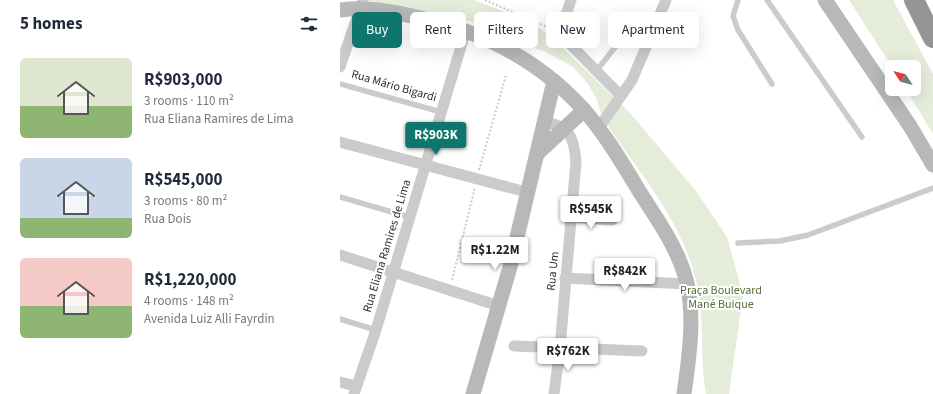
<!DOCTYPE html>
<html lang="en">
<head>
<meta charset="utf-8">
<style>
  :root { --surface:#fff; --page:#f6f6f7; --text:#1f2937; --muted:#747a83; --accent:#0f766e }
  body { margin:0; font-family:"Source Sans 3",sans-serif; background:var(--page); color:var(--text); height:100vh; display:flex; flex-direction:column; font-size:15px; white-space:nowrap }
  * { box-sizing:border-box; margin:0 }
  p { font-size:13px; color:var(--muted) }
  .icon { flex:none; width:22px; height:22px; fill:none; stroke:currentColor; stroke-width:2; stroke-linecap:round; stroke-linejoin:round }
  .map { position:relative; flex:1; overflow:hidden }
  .side { display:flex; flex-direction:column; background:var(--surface); width:340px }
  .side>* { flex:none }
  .hud { position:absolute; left:12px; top:12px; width:380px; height:36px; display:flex; gap:8px }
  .needle { width:26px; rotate:306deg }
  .tools { position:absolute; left:545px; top:60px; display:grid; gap:8px }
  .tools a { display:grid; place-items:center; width:36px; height:36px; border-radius:6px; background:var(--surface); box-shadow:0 4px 16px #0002; font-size:20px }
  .price { position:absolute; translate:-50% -34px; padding:0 9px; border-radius:4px; background:#fff; color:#222; font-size:13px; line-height:26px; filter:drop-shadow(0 1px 2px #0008) }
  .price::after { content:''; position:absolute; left:50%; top:24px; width:12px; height:9px; margin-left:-6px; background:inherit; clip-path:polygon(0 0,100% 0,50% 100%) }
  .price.selected { background:var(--accent); color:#fff }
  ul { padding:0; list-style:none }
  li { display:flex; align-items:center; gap:12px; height:100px; padding:0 20px }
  li span { display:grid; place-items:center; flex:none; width:112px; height:80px; border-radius:6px; color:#555 }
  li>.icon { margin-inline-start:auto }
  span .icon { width:48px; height:48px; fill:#fffc; stroke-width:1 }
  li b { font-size:17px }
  h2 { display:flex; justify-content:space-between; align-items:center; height:48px; padding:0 20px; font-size:17px }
  .chip { padding:0 14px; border-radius:6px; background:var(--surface); box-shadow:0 4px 16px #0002; font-size:14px; line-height:36px }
  .chip.selected { background:var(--accent); color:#fff }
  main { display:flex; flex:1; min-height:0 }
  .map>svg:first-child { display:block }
</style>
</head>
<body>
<main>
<section class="side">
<h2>5 homes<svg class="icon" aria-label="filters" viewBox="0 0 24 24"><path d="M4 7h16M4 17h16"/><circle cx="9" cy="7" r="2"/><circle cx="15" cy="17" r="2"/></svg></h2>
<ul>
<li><span style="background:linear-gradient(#dfe7d0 60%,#8fb573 0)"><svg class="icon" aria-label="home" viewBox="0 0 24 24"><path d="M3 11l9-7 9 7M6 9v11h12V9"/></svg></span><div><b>R$903,000</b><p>3 rooms · 110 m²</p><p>Rua Eliana Ramires de Lima</p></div></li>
<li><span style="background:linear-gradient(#c9d6e8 75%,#8fb573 0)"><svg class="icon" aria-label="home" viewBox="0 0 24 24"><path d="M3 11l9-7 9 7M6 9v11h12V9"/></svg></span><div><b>R$545,000</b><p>3 rooms · 80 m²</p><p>Rua Dois</p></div></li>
<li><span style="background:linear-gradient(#f6c9c9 60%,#8fb573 0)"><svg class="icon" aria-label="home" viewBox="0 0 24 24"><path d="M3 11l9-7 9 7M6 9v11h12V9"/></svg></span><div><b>R$1,220,000</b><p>4 rooms · 148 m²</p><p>Avenida Luiz Alli Fayrdin</p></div></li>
</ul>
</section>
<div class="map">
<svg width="593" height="394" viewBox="0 0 593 394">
  <rect width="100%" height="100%" fill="#fff"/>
  <g fill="#e5edda">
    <path d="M 23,0 L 134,0 L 189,21 L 212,37 L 290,113 L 356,191 L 387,237 L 403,295 L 389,394 L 366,394 C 360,362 364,329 359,297 C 350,228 299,174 262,117 L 257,100 L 248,84 L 232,66 L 205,52 L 129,21 Z"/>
    <polygon points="509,0 553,0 593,74 593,134 566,89 574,89 574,67 552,67"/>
  </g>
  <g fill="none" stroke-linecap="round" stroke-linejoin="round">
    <g stroke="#cbcbcb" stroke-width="2" stroke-dasharray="2 2" stroke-linecap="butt">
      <polyline points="145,0 212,29"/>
      <polyline points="139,170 166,75"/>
      <polyline points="112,280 135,187"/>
    </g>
    <g stroke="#cbcbcb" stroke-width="5.5">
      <polyline points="398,0 393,16 398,30 432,84"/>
      <polyline points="427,0 522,137"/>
      <polyline points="257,70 280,41"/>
      <polyline points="0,84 101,112"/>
      <polyline points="0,197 69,217"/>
      <polyline points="398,243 440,241 468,235 593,188"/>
      <polyline points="0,319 36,330"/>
    </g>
    <g stroke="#cbcbcb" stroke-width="11">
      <polyline points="231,0 221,29 221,35 280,95"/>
      <polyline points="0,67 23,0"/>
      <path d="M 204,122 C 230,126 234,137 236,162 L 220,348 L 214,394"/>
      <polyline points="258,129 292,80 326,0"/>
      <polyline points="0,142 186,192"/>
      <polyline points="232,217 272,220"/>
      <polyline points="0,255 159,306"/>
      <polyline points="225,278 347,284"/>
      <polyline points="174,346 302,351"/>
      <polyline points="0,382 16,386"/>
      <polyline points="14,394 36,330 126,30"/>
    </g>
    <g stroke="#b8b8b8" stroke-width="15">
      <polyline points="485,0 570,126 593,165"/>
      <path d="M 0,10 C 27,6 54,12 81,18 C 144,32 200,61 244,110 C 266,135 284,166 301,194 C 319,222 339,250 347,283 C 355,319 349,358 344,394"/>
      <polyline points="198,153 244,110"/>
      <polyline points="133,394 170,267 214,81"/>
    </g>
    <polyline stroke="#959595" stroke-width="20" points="574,0 593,38"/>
  </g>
  <g text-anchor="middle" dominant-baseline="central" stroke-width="4" stroke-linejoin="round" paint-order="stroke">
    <g font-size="12" fill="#2e2e2e" stroke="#fff">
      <text transform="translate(54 86) rotate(16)">Rua Mário Bigardi</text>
      <text transform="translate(47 246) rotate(-73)">Rua Eliana Ramires de Lima</text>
      <text transform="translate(213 271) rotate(-84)">Rua Um</text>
    </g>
    <g font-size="12" fill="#546d37" stroke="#fff">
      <text x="381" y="290">Praça Boulevard<tspan x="381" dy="14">Mané Buique</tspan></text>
    </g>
  </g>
</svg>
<div class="tools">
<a><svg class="needle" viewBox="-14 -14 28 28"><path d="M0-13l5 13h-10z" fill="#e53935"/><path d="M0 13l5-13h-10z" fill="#747a83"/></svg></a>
</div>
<b class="price selected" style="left:96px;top:156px">R$903K</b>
<b class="price" style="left:251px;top:230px">R$545K</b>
<b class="price" style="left:155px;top:271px">R$1.22M</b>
<b class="price" style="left:285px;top:292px">R$842K</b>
<b class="price" style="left:228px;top:372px">R$762K</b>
<div class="hud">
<a class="chip selected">Buy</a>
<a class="chip">Rent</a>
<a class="chip">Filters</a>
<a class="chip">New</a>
<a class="chip">Apartment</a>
</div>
</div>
</main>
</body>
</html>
